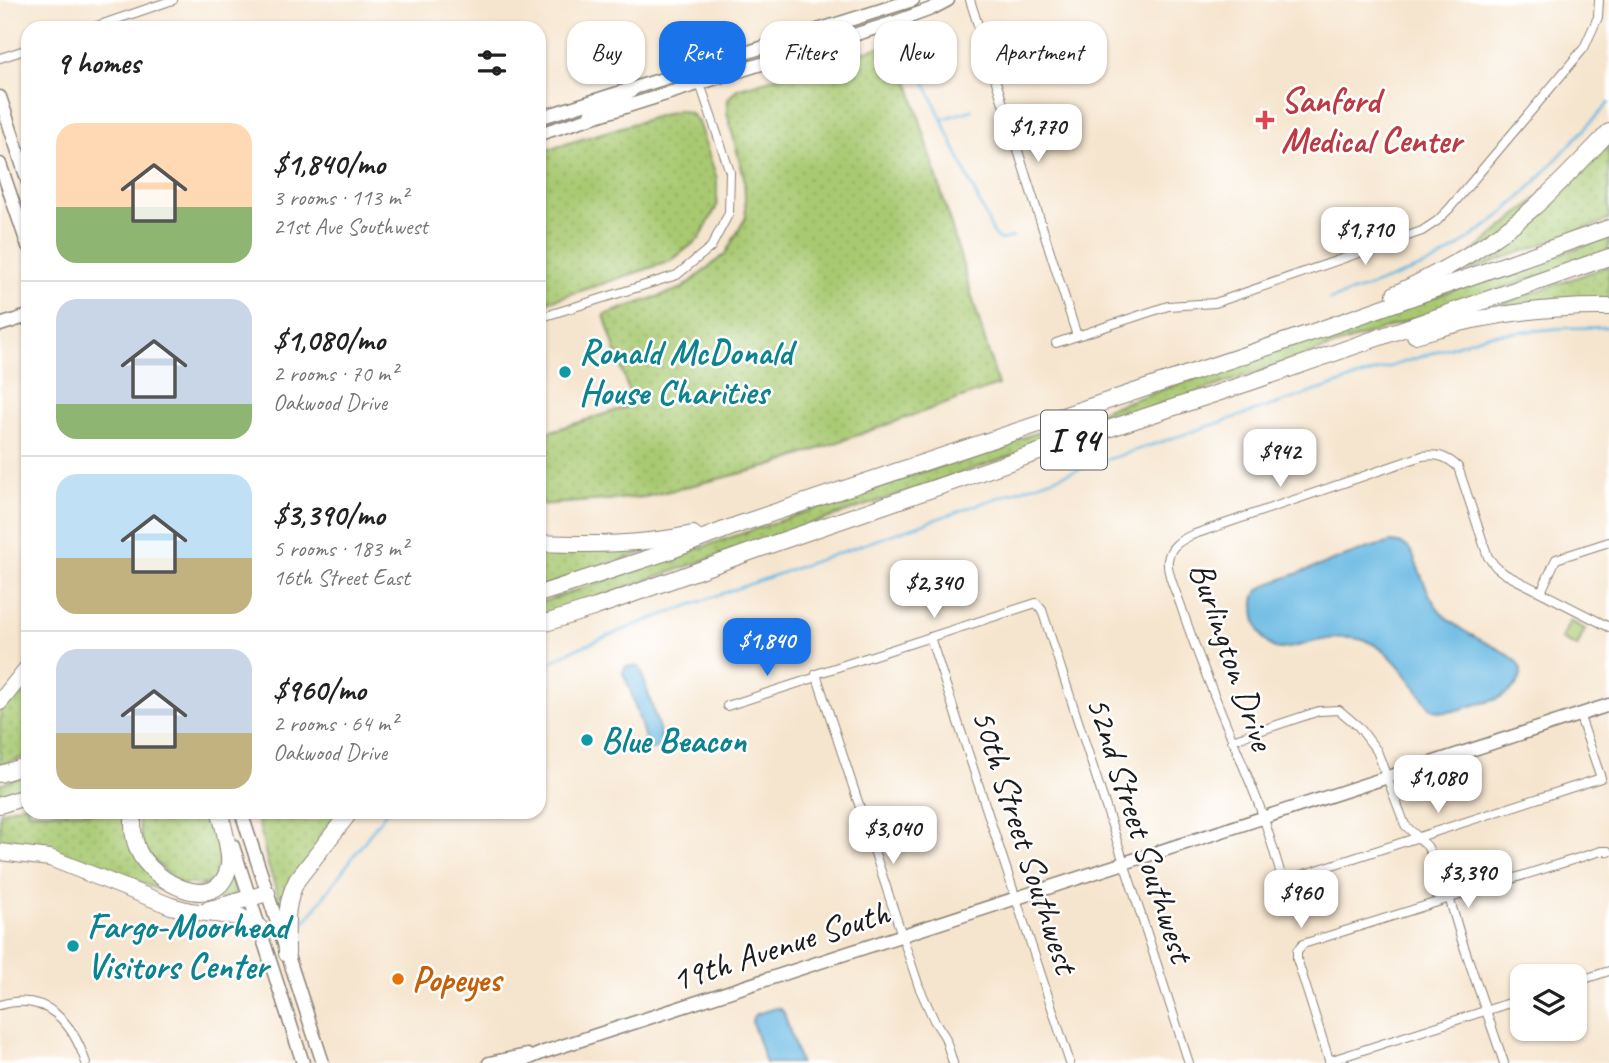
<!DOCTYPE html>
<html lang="en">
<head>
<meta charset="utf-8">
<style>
  :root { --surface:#fff; --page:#f2f2f2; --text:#222; --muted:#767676; --line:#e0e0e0; --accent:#1a73e8 }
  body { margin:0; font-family:Caveat,sans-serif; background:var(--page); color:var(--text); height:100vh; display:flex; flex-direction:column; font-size:26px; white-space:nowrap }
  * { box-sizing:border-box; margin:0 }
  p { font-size:23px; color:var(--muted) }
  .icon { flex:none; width:38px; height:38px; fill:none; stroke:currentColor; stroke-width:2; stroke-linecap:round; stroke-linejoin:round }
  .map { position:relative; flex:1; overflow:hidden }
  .side { position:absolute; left:21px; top:21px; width:525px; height:798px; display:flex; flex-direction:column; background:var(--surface); border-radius:21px; box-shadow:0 2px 5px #0004 }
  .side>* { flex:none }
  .top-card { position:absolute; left:567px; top:21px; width:665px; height:63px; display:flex; gap:14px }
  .controls { position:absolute; left:1510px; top:964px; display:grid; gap:14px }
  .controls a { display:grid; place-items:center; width:77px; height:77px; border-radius:14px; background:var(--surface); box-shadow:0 2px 5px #0004; font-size:35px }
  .price { position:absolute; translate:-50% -60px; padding:0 16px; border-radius:14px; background:#fff; color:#222; font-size:23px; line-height:46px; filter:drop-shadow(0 2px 4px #0008) }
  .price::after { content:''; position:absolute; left:50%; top:42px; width:21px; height:16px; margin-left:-10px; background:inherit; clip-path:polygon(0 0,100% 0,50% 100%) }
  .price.active { background:var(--accent); color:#fff }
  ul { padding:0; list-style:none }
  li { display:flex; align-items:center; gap:21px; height:175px; padding:0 35px }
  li+li { border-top:2px solid var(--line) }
  li span { display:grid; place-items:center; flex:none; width:196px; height:140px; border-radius:21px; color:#555 }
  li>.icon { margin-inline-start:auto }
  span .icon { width:84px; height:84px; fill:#fffc; stroke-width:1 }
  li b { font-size:30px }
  h2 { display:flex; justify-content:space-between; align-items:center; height:84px; padding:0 35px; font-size:30px }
  .tag { padding:0 24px; border-radius:21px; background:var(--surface); box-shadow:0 2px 5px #0004; font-size:24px; line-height:63px }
  .tag.active { background:var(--accent); color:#fff }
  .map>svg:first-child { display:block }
</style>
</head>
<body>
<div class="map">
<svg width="1609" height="1063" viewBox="0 0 1609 1063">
  <defs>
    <pattern id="grass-dots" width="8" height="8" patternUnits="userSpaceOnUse" patternTransform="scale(1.75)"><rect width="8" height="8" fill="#a8c971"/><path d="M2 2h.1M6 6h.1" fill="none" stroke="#90ac61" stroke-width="1.8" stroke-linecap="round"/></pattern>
  </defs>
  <rect width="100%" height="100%" fill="#fff"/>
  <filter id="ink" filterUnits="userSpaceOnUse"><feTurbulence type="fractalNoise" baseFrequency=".0143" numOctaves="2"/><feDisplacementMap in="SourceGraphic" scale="14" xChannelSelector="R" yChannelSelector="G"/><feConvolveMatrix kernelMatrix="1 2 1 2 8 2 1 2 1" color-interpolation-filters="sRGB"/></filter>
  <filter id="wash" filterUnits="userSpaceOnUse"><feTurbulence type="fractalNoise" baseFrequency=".00686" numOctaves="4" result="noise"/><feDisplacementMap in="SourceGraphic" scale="28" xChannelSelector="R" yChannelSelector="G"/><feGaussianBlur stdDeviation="1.57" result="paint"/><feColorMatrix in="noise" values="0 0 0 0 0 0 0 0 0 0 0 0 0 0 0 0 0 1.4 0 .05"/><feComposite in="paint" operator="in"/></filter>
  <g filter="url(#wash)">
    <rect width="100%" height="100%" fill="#f6e5ce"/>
    <g fill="url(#grass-dots)" stroke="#627246" stroke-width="2">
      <polygon points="897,42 998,385 771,466 645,497 539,505 539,435 633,405 604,315 683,288 725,254 746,217 744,177 727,113 728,99 737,89"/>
      <polygon points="678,110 690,113 698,122 717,179 717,206 700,238 671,261 544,303 539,287 539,152"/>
      <polygon points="1609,138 1609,220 1449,278 1447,274"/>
      <polygon points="1609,237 1609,252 539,617 539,603"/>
      <polygon points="1609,266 1609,303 1495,311 1494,306"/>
      <polygon points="643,546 646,552 539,588 539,548"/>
      <polygon points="28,676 28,756 0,765 0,708"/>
      <polygon points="28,774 28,789 0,798 0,784"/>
      <path d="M 28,803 L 28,812 L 129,812 L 129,837 L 181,893 L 228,878 L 232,880 L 236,895 C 215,902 203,902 182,898 L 98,867 L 69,859 L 0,847 L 0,812 Z"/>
      <path d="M 137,812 L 205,812 C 211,829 225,855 215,872 L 219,875 L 208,884 L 179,884 L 143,850 Z"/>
      <polygon points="255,812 345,812 282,908 268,865 260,829"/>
    </g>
    <polygon fill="#a8c971" stroke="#627246" stroke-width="2" points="1570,621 1585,629 1577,647 1561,639"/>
    <g fill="#69b9e3" stroke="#426a80" stroke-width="2">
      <path d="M 1391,542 C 1398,543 1406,544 1410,550 C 1414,555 1416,564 1419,570 C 1426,588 1433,606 1448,619 C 1456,626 1465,632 1475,637 C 1494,648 1544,663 1509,692 C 1499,700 1486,702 1474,705 C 1464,708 1454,713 1443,712 C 1442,712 1435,710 1433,710 C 1427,706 1421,695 1417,689 C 1405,673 1391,653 1373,644 C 1351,633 1327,638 1305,644 C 1297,646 1288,649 1279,649 C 1262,647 1254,621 1254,606 C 1253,593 1260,588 1271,583 L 1369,548 Z"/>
      <polygon points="631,666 639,667 641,670 659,729 662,746 652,750 647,749 645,746 646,742 630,689 623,673 625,667"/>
      <polygon points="775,1008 781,1009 784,1013 800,1063 766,1063 752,1022 753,1017 757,1014"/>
    </g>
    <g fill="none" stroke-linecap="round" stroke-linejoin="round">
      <g stroke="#69b9e3" stroke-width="2.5">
        <polyline points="916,62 994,235 1000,240 1013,237"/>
        <polyline points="942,119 972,110"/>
        <polyline points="1329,300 1374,285 1434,262 1454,250 1500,216 1521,197 1609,103"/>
        <polyline points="539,669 571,651 638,624 724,593 1109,459 1487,335 1564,328 1609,327"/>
        <polyline points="305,922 386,812"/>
      </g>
    </g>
  </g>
  <g filter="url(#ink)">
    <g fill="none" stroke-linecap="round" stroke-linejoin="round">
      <defs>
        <g id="street">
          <polyline points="970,0 1077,336"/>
          <polyline points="91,28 173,0"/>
          <polyline points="0,58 28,49"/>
          <polyline points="588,118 590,111 627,98 635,90"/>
          <polyline points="539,318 677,275 711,247 729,213 730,172 695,69"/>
          <polyline points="1056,343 1168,306 1215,303 1422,231 1437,221 1449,209 1584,48 1598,17 1599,0"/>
          <polyline points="1541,592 1556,559 1609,542"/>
          <polyline points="930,637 1070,1063"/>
          <polyline points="727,706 817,677"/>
          <path d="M 1579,714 L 1601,778 L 1283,881 C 1275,856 1268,829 1259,805 C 1233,738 1203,674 1181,606 C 1177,594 1166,573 1168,560 C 1170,546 1181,540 1192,535 L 1422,456 C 1438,454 1446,456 1458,467 L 1488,557 L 1496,567 L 1505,574 L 1609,627"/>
          <polyline points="1232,740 1319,711 1339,710 1359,727 1377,751 1405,825 1427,846 1442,873 1461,938 1504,1063"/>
          <polyline points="1575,982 1609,971"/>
          <path d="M 0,1005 C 47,991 73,1023 86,1063"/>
          <polyline points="1329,1061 1522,999"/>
          <polyline points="953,1063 945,1037 934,1020 919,987 816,674 1036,603 1042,610 1189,1063"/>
          <polyline points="1330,1063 1297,959 1297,951 1303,944 1601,851 1608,851 1609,852"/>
        </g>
        <g id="secondary">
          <polyline points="539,118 913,0"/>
          <polyline points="539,134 898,21 931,9 948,0"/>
          <polyline points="0,325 28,316"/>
          <polyline points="489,1063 527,1055"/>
          <polyline points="518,1063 544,1052 1609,705"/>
        </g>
        <g id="primary">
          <polyline points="0,97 28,182"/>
          <polyline points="0,164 28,246"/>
          <polyline points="241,812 323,1063"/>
          <polyline points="233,846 303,1063"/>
        </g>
        <g id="highway">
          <path d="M 1395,294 C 1444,271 1491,244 1532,209 C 1559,185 1584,158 1609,132"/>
          <path d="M 1415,335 C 1480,315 1541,306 1609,307"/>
          <path d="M 539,543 C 591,545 642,545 693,534"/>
          <polyline points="539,594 664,553 740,524 1316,331 1609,228"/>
          <polyline points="539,625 596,607 767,546 1062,444 1251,382 1609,257"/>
          <polyline points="0,702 28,667"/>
          <polyline points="0,774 28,765"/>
          <polyline points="0,805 28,796"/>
          <path d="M 134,812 C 132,824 133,838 138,850 C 151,881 218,918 229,866 C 231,852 223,826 220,812"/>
          <polyline points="0,852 50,858 171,906 190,911 241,917 259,927"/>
          <polyline points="209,909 222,906 267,893"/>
          <path d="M 287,954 C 287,927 284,905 297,880 L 350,812"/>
        </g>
      </defs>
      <use href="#street" stroke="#898075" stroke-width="10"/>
      <use href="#secondary" stroke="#898075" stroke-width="15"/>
      <use href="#primary" stroke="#898075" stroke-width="15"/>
      <use href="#highway" stroke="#898075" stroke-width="18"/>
      <use href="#street" stroke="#fff" stroke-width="8"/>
      <use href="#secondary" stroke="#fff" stroke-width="12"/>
      <use href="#primary" stroke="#fff" stroke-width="12"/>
      <use href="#highway" stroke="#fff" stroke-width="16"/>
    </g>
  </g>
  <path fill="#e0444e" stroke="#fff" stroke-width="2.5" d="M1261.5 109.5h7v7h7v7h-7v7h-7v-7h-7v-7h7z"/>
  <g fill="#0f9aa8" stroke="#fff" stroke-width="2.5">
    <circle cx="565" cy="372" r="7"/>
    <circle cx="587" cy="740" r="7"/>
    <circle cx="73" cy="946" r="7"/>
  </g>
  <circle fill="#e8710a" stroke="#fff" stroke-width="2.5" cx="398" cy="979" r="7"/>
  <g text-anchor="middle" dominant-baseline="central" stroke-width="5" stroke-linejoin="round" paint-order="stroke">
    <rect fill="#fff" stroke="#606060" stroke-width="2" x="1041" y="410.5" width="66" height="59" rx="5"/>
    <g font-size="33" font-weight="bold" fill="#1c1c1c">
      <text x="1074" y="440">I 94</text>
    </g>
    <g font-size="35" font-weight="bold" fill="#be3a42" stroke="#fff" text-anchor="start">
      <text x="1281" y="100">Sanford<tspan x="1281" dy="40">Medical Center</tspan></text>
    </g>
    <g font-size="35" font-weight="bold" fill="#0d838f" stroke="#fff" text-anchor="start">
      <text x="579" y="352">Ronald McDonald<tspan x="579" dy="40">House Charities</tspan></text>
      <text x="601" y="740">Blue Beacon</text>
      <text x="87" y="926">Fargo-Moorhead<tspan x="87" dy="40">Visitors Center</tspan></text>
    </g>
    <g font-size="35" fill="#1c1c1c" stroke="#fff">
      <text transform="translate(1232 656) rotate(71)">Burlington Drive</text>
      <text transform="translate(1140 829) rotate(72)">52nd Street Southwest</text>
      <text transform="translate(1025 841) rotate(72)">50th Street Southwest</text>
      <text transform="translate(780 946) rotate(-18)">19th Avenue South</text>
    </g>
    <g font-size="35" font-weight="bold" fill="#c56008" stroke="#fff" text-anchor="start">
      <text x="412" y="979">Popeyes</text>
    </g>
  </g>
</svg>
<div class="controls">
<a><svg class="icon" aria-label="layers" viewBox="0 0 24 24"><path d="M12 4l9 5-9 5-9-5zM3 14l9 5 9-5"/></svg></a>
</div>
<b class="price" style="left:1038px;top:164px">$1,770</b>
<b class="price" style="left:1365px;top:267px">$1,710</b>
<b class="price" style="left:1280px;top:489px">$942</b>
<b class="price" style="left:934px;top:620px">$2,340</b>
<b class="price active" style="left:767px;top:678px">$1,840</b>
<b class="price" style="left:1438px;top:815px">$1,080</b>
<b class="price" style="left:893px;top:866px">$3,040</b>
<b class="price" style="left:1468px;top:910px">$3,390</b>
<b class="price" style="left:1301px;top:930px">$960</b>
<div class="top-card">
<a class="tag">Buy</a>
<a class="tag active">Rent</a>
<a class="tag">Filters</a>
<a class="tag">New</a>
<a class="tag">Apartment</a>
</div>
<section class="side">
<h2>9 homes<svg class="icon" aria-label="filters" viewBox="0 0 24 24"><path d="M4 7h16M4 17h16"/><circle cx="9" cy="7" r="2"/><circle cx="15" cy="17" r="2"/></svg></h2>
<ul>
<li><span style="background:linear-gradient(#ffd9b3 60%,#8fb573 0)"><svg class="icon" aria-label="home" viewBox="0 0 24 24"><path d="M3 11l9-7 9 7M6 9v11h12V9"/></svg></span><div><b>$1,840/mo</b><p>3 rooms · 113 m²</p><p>21st Ave Southwest</p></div></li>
<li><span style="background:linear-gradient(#c9d6e8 75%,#8fb573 0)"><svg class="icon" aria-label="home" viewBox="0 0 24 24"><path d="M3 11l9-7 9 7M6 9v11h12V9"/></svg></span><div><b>$1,080/mo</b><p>2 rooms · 70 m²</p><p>Oakwood Drive</p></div></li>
<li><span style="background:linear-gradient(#bfe0f5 60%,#c2b280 0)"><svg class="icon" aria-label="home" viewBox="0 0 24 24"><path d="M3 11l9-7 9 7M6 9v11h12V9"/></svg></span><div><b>$3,390/mo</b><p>5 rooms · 183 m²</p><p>16th Street East</p></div></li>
<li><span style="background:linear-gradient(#c9d6e8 60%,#c2b280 0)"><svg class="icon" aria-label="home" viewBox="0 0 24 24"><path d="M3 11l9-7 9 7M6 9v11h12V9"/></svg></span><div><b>$960/mo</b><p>2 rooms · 64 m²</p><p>Oakwood Drive</p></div></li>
</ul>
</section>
</div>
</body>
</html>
